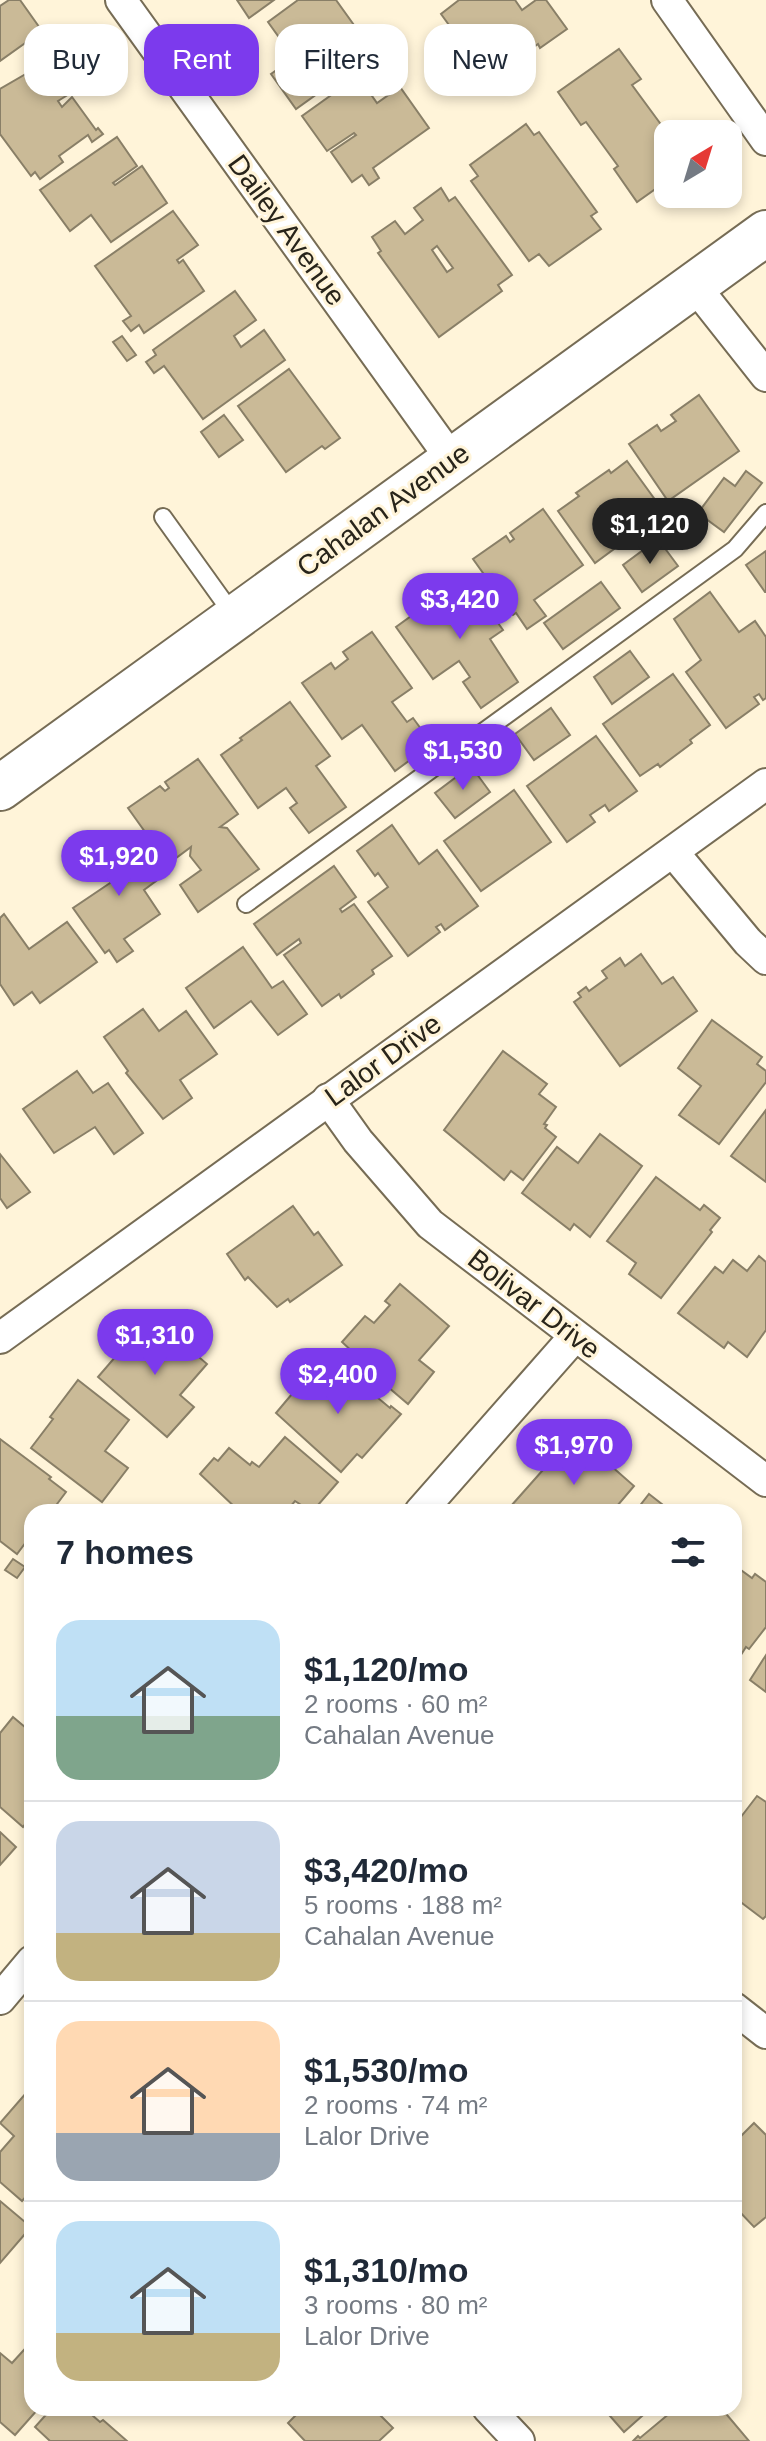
<!DOCTYPE html>
<html lang="en">
<head>
<meta charset="utf-8">
<style>
  :root { --surface:#fff; --page:#f2f2f3; --text:#1f2937; --muted:#747a83; --line:#e0e1e3; --accent:#7c3aed }
  body { margin:0; font-family:Helvetica,sans-serif; background:var(--page); color:var(--text); height:100vh; display:flex; flex-direction:column; font-size:30px; white-space:nowrap }
  * { box-sizing:border-box; margin:0 }
  p { font-size:26px; color:var(--muted) }
  .icon { flex:none; width:44px; height:44px; fill:none; stroke:currentColor; stroke-width:2; stroke-linecap:round; stroke-linejoin:round }
  .map { position:relative; flex:1; overflow:hidden }
  .panel { position:absolute; left:24px; top:1504px; width:718px; height:912px; display:flex; flex-direction:column; background:var(--surface); border-radius:24px; box-shadow:0 4px 12px #0003 }
  .panel>* { flex:none }
  .banner { position:absolute; left:24px; top:24px; width:718px; height:72px; display:flex; gap:16px }
  .needle { width:52px; rotate:38deg }
  .tools { position:absolute; left:654px; top:120px; display:grid; gap:16px }
  .tools a { display:grid; place-items:center; width:88px; height:88px; border-radius:16px; background:var(--surface); box-shadow:0 4px 12px #0003; font-size:40px }
  .price { position:absolute; translate:-50% -68px; padding:0 18px; border-radius:28px; background:var(--accent); color:#fff; font-size:26px; line-height:52px; filter:drop-shadow(0 2px 4px #0008) }
  .price::after { content:''; position:absolute; left:50%; top:48px; width:24px; height:18px; margin-left:-12px; background:inherit; clip-path:polygon(0 0,100% 0,50% 100%) }
  .price.selected { background:#222; color:#fff }
  ul { padding:0; list-style:none }
  li { display:flex; align-items:center; gap:24px; height:200px; padding:0 32px }
  li+li { border-top:2px solid var(--line) }
  li span { display:grid; place-items:center; flex:none; width:224px; height:160px; border-radius:24px; color:#555 }
  li>.icon { margin-inline-start:auto }
  span .icon { width:96px; height:96px; fill:#fffc; stroke-width:1 }
  li b { font-size:34px }
  h2 { display:flex; justify-content:space-between; align-items:center; height:96px; padding:0 32px; font-size:34px }
  .tag { padding:0 28px; border-radius:24px; background:var(--surface); box-shadow:0 4px 12px #0003; font-size:28px; line-height:72px }
  .tag.selected { background:var(--accent); color:#fff }
  .map>svg:first-child { display:block }
</style>
</head>
<body>
<div class="map">
<svg width="766" height="2441" viewBox="0 0 766 2441">
  <rect width="100%" height="100%" fill="#fff4d9"/>
  <g fill="#caba97" stroke="#897f67" stroke-width="2" fill-rule="evenodd">
    <polygon points="9,0 20,0 42,31 0,61 0,6"/>
    <polygon points="237,0 274,0 249,18"/>
    <polygon points="298,0 336,0 374,53 296,109 271,74 312,45 308,41 291,54 268,22"/>
    <polygon points="459,0 515,0 522,10 536,0 546,0 567,29 540,48 538,44 489,80 441,14"/>
    <polygon points="50,42 82,86 58,101 62,107 72,97 96,130 98,128 103,134 92,142 88,135 59,156 63,162 40,179 35,172 31,176 0,134 0,89 36,68 29,58"/>
    <polygon points="619,49 641,79 632,85 668,134 668,180 637,202 614,169 618,166 586,122 581,125 558,92"/>
    <polygon points="358,76 377,103 400,87 429,128 373,168 379,178 369,185 362,175 352,182 331,152 356,135 354,133 327,151 302,116"/>
    <polygon points="526,124 534,135 539,132 597,212 591,216 601,229 549,266 539,254 529,261 471,181 478,176 470,165"/>
    <polygon points="117,137 137,166 113,183 115,185 142,166 167,203 111,242 91,215 70,231 40,190"/>
    <path d="M 441,188 L 449,201 L 455,197 L 512,275 L 498,285 L 502,291 L 439,337 L 378,253 L 381,251 L 372,237 L 395,221 L 405,234 L 423,220 L 414,208 ZM 437,246 L 453,268 L 447,272 L 432,250 Z"/>
    <polygon points="173,211 198,245 177,260 179,263 183,260 204,291 144,333 139,325 131,331 123,321 131,316 95,266"/>
    <polygon points="235,291 256,320 234,336 241,347 264,330 285,360 203,419 164,366 154,373 146,362 156,355 153,350"/>
    <polygon points="122,336 136,355 127,361 113,342"/>
    <polygon points="289,369 340,438 325,449 322,446 286,472 238,406"/>
    <polygon points="699,395 739,451 668,501 629,444 657,425 661,431 676,421 671,415"/>
    <polygon points="224,415 243,440 219,457 201,432"/>
    <polygon points="627,461 664,512 595,563 558,511 579,496 576,493 609,470 611,473"/>
    <polygon points="746,471 762,483 724,532 698,513 724,478 735,486"/>
    <polygon points="543,509 583,565 534,600 546,616 527,629 516,613 513,615 473,559 506,536 510,542 514,539 510,533"/>
    <polygon points="658,539 678,566 642,592 623,565"/>
    <polygon points="766,551 766,592 765,592 746,565"/>
    <polygon points="465,577 503,630 490,639 518,682 481,708 463,682 470,677 459,661 433,679 396,627"/>
    <polygon points="601,582 620,608 563,649 544,623"/>
    <polygon points="710,592 739,632 755,621 766,637 766,698 763,700 759,694 754,697 759,704 726,728 686,672 701,660 674,619"/>
    <polygon points="372,632 412,688 392,702 407,722 413,718 432,744 395,771 362,725 342,739 302,683 331,663 335,669 348,659 343,652"/>
    <polygon points="630,651 649,677 612,704 594,677"/>
    <polygon points="673,674 710,725 690,740 692,743 660,767 658,764 640,776 603,724"/>
    <polygon points="290,702 330,756 316,766 346,807 309,833 290,808 297,803 286,788 258,808 221,755 242,740 240,738"/>
    <polygon points="551,708 570,735 534,760 515,734"/>
    <polygon points="596,736 637,791 609,811 605,805 590,815 595,822 567,842 527,786"/>
    <polygon points="198,759 238,814 220,827 227,828 259,869 198,912 180,885 201,870 190,856 191,847 168,864 128,808 160,786 165,791 169,788 165,782"/>
    <polygon points="471,766 490,792 455,818 435,793"/>
    <polygon points="514,790 551,842 481,891 444,841"/>
    <polygon points="392,825 419,864 437,850 478,906 445,930 441,924 436,927 440,932 408,956 368,902 388,887 378,873 375,876 357,851"/>
    <polygon points="120,832 156,881 144,890 160,914 124,939 133,951 117,962 109,950 105,953 73,908 113,881 92,851"/>
    <polygon points="334,866 356,897 340,909 342,912 354,904 392,956 372,970 374,974 341,998 339,994 322,1006 284,955 301,943 299,939 277,955 254,924"/>
    <polygon points="4,914 29,949 67,922 97,962 40,1003 32,992 14,1005 0,984 0,918"/>
    <polygon points="243,947 272,988 283,981 307,1014 278,1035 251,1001 214,1028 186,988"/>
    <polygon points="641,954 662,984 673,977 697,1011 620,1066 574,1002 581,997 578,993 586,987 589,991 607,978 602,971 620,958 625,966"/>
    <polygon points="143,1009 159,1031 186,1011 217,1054 180,1080 192,1098 163,1119 126,1073 128,1071 104,1037"/>
    <polygon points="712,1020 762,1057 757,1064 766,1071 766,1082 719,1144 679,1115 701,1086 678,1068"/>
    <polygon points="503,1051 547,1084 539,1094 556,1107 544,1124 547,1125 545,1128 556,1137 523,1180 511,1171 504,1180 444,1130"/>
    <polygon points="77,1071 93,1093 108,1083 143,1133 114,1154 95,1127 54,1153 23,1109"/>
    <polygon points="766,1110 766,1182 731,1156"/>
    <polygon points="600,1134 642,1166 590,1237 574,1224 570,1230 522,1193 557,1147 578,1163"/>
    <polygon points="0,1154 30,1192 7,1208 0,1198"/>
    <polygon points="656,1177 700,1210 704,1205 720,1218 710,1230 712,1232 661,1298 629,1274 636,1263 607,1241"/>
    <polygon points="293,1206 314,1235 318,1232 342,1265 290,1302 288,1299 277,1307 248,1277 245,1280 227,1254"/>
    <polygon points="759,1256 766,1262 766,1330 747,1357 728,1342 724,1348 678,1313 715,1267 723,1273 733,1260 747,1271"/>
    <polygon points="400,1284 449,1326 419,1360 434,1372 408,1404 354,1358 356,1355 342,1342 365,1316 374,1323 390,1305 385,1301"/>
    <polygon points="155,1319 207,1364 180,1395 194,1407 167,1437 98,1377 122,1349 126,1352"/>
    <polygon points="336,1363 390,1408 391,1406 401,1414 362,1458 357,1454 341,1472 276,1413 308,1375 318,1384"/>
    <polygon points="78,1380 129,1420 105,1451 128,1468 102,1502 31,1448 53,1419 50,1417"/>
    <polygon points="285,1437 338,1482 312,1512 295,1501 286,1512 240,1512 200,1474 214,1458 218,1461 229,1448 250,1465 252,1462 259,1467"/>
    <polygon points="0,1439 51,1477 49,1479 66,1492 51,1512 32,1512 32,1534 17,1554 0,1541"/>
    <polygon points="566,1444 594,1468 602,1458 634,1486 612,1512 518,1512 511,1506"/>
    <polygon points="649,1494 672,1512 635,1512"/>
    <polygon points="13,1559 25,1567 17,1578 5,1570"/>
    <polygon points="734,1565 752,1578 755,1574 766,1582 766,1627 749,1649 746,1647 739,1658 734,1655"/>
    <polygon points="766,1655 766,1692 750,1680"/>
    <polygon points="13,1717 32,1733 32,1816 23,1827 0,1807 0,1733"/>
    <polygon points="757,1796 766,1802 766,1916 763,1919 734,1897 734,1826"/>
    <polygon points="0,1832 16,1847 0,1865"/>
    <polygon points="27,2092 32,2097 32,2190 22,2201 0,2182 0,2152 14,2136 0,2123"/>
    <polygon points="754,2123 766,2135 766,2217 754,2227 737,2209 734,2212 734,2143"/>
    <polygon points="0,2201 31,2227 0,2263"/>
    <polygon points="32,2341 32,2408 39,2408 15,2435 0,2422 0,2353 12,2363"/>
    <polygon points="52,2408 84,2408 100,2422 103,2420 127,2441 50,2441 35,2427"/>
    <polygon points="303,2408 373,2408 393,2428 379,2441 305,2441 288,2423"/>
    <polygon points="603,2408 651,2408 624,2432"/>
    <polygon points="676,2408 711,2408 716,2414 722,2409 749,2441 633,2441 638,2436 640,2438"/>
  </g>
  <g fill="none" stroke-linecap="round" stroke-linejoin="round">
    <defs>
      <g id="lane">
        <polyline points="163,517 234,616"/>
        <polyline points="246,904 735,549 766,513"/>
      </g>
      <g id="street">
        <polyline points="121,0 452,460"/>
        <polyline points="667,0 766,140"/>
        <polyline points="694,285 766,376"/>
        <polyline points="673,852 748,942 766,959"/>
        <polyline points="328,1099 358,1141 430,1224 766,1481"/>
        <polyline points="0,1338 766,784"/>
        <polyline points="420,1512 575,1336"/>
        <polyline points="0,1999 32,1961"/>
        <polyline points="734,2008 766,2033"/>
        <polyline points="488,2408 519,2441"/>
      </g>
      <polyline id="secondary" points="0,788 766,233"/>
    </defs>
    <use href="#lane" stroke="#766c55" stroke-width="20"/>
    <use href="#street" stroke="#766c55" stroke-width="34"/>
    <use href="#secondary" stroke="#766c55" stroke-width="48"/>
    <use href="#lane" stroke="#fff" stroke-width="16"/>
    <use href="#street" stroke="#fff" stroke-width="30"/>
    <use href="#secondary" stroke="#fff" stroke-width="44"/>
  </g>
  <g text-anchor="middle" dominant-baseline="central" stroke-width="6" stroke-linejoin="round" paint-order="stroke">
    <g font-size="28" fill="#28241a" stroke="#fff4d9">
      <text transform="translate(287 230) rotate(54)">Dailey Avenue</text>
      <text transform="translate(383 510) rotate(-36)">Cahalan Avenue</text>
      <text transform="translate(383 1060) rotate(-36)">Lalor Drive</text>
      <text transform="translate(534 1304) rotate(38)">Bolivar Drive</text>
    </g>
  </g>
</svg>
<div class="tools">
<a><svg class="needle" viewBox="-14 -14 28 28"><path d="M0-13l5 13h-10z" fill="#e53935"/><path d="M0 13l5-13h-10z" fill="#747a83"/></svg></a>
</div>
<b class="price selected" style="left:650px;top:566px">$1,120</b>
<b class="price" style="left:460px;top:641px">$3,420</b>
<b class="price" style="left:463px;top:792px">$1,530</b>
<b class="price" style="left:119px;top:898px">$1,920</b>
<b class="price" style="left:155px;top:1377px">$1,310</b>
<b class="price" style="left:338px;top:1416px">$2,400</b>
<b class="price" style="left:574px;top:1487px">$1,970</b>
<div class="banner">
<a class="tag">Buy</a>
<a class="tag selected">Rent</a>
<a class="tag">Filters</a>
<a class="tag">New</a>
</div>
<section class="panel">
<h2>7 homes<svg class="icon" aria-label="filters" viewBox="0 0 24 24"><path d="M4 7h16M4 17h16"/><circle cx="9" cy="7" r="2"/><circle cx="15" cy="17" r="2"/></svg></h2>
<ul>
<li><span style="background:linear-gradient(#bfe0f5 60%,#7fa58c 0)"><svg class="icon" aria-label="home" viewBox="0 0 24 24"><path d="M3 11l9-7 9 7M6 9v11h12V9"/></svg></span><div><b>$1,120/mo</b><p>2 rooms · 60 m²</p><p>Cahalan Avenue</p></div></li>
<li><span style="background:linear-gradient(#c9d6e8 70%,#c2b280 0)"><svg class="icon" aria-label="home" viewBox="0 0 24 24"><path d="M3 11l9-7 9 7M6 9v11h12V9"/></svg></span><div><b>$3,420/mo</b><p>5 rooms · 188 m²</p><p>Cahalan Avenue</p></div></li>
<li><span style="background:linear-gradient(#ffd9b3 70%,#9aa5b1 0)"><svg class="icon" aria-label="home" viewBox="0 0 24 24"><path d="M3 11l9-7 9 7M6 9v11h12V9"/></svg></span><div><b>$1,530/mo</b><p>2 rooms · 74 m²</p><p>Lalor Drive</p></div></li>
<li><span style="background:linear-gradient(#bfe0f5 70%,#c2b280 0)"><svg class="icon" aria-label="home" viewBox="0 0 24 24"><path d="M3 11l9-7 9 7M6 9v11h12V9"/></svg></span><div><b>$1,310/mo</b><p>3 rooms · 80 m²</p><p>Lalor Drive</p></div></li>
</ul>
</section>
</div>
</body>
</html>
